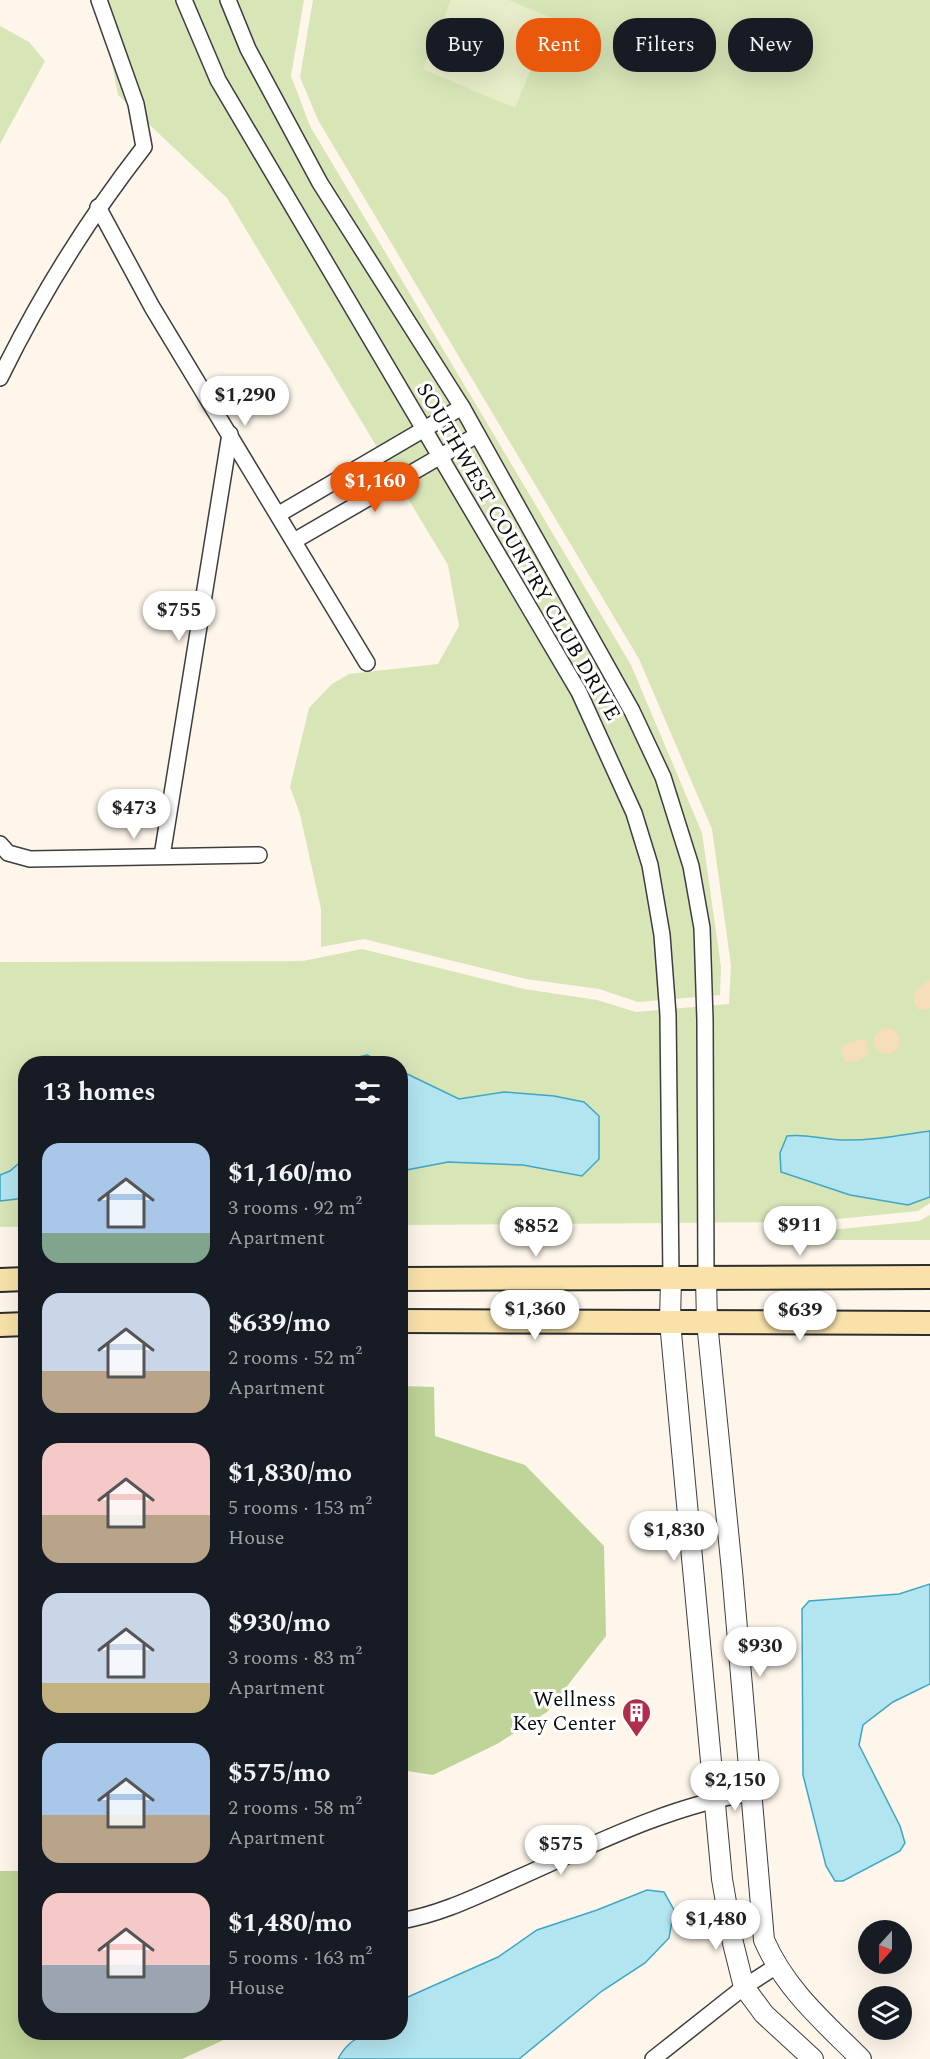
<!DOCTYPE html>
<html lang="en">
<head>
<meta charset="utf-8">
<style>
  :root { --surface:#171b24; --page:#242831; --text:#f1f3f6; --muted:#9ea1a6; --accent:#ea580c }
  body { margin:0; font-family:Spectral,serif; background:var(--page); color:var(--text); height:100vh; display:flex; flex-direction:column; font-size:22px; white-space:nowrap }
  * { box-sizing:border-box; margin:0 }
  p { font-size:20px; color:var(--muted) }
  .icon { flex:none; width:33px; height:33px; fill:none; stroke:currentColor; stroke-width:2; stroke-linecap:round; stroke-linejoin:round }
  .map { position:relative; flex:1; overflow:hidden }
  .drawer { position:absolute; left:18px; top:1056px; width:390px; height:984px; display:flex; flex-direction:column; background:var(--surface); border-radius:24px; box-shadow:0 6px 24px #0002 }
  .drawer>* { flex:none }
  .guide { position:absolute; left:426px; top:18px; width:414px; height:54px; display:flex; gap:12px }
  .needle { width:39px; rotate:201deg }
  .fabs { position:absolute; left:858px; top:1920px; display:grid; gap:12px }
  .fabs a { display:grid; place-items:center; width:54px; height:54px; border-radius:50%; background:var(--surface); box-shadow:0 6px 24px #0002; font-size:30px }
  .price { position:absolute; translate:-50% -51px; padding:0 14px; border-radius:21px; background:#fff; color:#222; font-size:20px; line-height:39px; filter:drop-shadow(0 2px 3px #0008) }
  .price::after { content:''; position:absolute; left:50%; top:36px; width:18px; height:14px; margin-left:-9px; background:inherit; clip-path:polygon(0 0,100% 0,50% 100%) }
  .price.on { background:var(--accent); color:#fff }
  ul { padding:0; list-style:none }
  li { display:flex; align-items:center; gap:18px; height:150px; padding:0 24px }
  li span { display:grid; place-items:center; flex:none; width:168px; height:120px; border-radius:18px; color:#555 }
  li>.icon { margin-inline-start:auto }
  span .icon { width:72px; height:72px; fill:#fffc; stroke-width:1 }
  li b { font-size:26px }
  h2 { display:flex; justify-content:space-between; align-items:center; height:72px; padding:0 24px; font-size:26px }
  .tag { padding:0 21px; border-radius:24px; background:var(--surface); box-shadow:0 6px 24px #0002; font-size:21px; line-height:54px }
  .tag.on { background:var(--accent); color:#fff }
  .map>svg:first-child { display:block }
</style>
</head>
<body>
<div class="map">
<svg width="930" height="2059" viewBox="0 0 930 2059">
  <rect width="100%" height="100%" fill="#fef6ea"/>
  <g fill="#d7e5b7">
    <polygon points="99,0 304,0 291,76 310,126 631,665 702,833 721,967 720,995 638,1002 599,989 526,979 364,939 321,947 321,909 300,814 290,787 309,708 332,684 349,674 438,664 459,626 448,565 227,198 118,95"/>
    <polygon points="313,0 930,0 930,1203 918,1211 807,1222 401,1225 400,1064 26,1064 25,1227 0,1227 0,962 303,961 362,949 524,989 597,1000 636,1012 729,1004 731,965 712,829 639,659 318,120 300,77"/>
    <polygon points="0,26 29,42 45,61 0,144"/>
    <polygon points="930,1215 930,1240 814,1240 811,1232 919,1221"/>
  </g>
  <g fill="#bed498">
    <polygon points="401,1386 434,1387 435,1436 525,1465 604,1546 606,1636 547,1712 497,1744 433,1775 401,1770"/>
    <polygon points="0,1871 25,1871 26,2032 239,2033 182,2059 0,2059"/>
  </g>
  <g fill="#f6deba">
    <polygon points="930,979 930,1008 919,1010 914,1003 915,991"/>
    <circle cx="887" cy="1041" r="13"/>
    <polygon points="862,1039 866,1040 869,1054 858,1061 845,1062 842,1056 843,1045"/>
  </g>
  <polygon fill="#e7edc8" points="451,0 509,0 552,18 515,108 423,69"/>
  <g fill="#b3e5f1" stroke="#3fa6c3" stroke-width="1.5">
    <polygon points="367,1055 384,1063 331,1063"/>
    <polygon points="401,1071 459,1099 504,1092 554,1096 584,1102 599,1116 599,1159 582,1176 523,1165 448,1162 401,1171"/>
    <path d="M 930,1131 L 930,1197 L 908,1205 L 850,1195 L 781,1172 L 780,1153 L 787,1136 C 805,1133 823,1140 842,1140 C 871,1141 901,1135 930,1131 Z"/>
    <polygon points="25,1158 25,1198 0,1201 0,1175 10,1171"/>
    <polygon points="930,1584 930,1684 893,1702 863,1725 859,1745 900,1826 905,1843 900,1851 843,1881 835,1881 826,1866 803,1775 802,1609 809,1601 899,1594"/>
    <path d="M 647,1890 L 664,1892 L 674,1910 L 669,1938 L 645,1963 L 602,1991 L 519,2059 L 338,2059 C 352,2032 373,2032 400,2032 L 401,2000 L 498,1957 L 537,1930 L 597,1910 Z"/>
  </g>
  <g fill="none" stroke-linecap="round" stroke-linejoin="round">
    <defs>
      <g id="minor">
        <polyline points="184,0 218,80 579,692 634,813 650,865 662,935 668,1015 671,1278"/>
        <polyline points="228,0 248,49 320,183 462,407 632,711 663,777 691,866 702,928 705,1020 706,1278"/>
        <polyline points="98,207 152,307 367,663"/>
        <path d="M 0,378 C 40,296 88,219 144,147 L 136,104 L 99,0"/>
        <polyline points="279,514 462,407"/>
        <polyline points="294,541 477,435"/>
        <polyline points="0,844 8,853 30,859 259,855"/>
        <polyline points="162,856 230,434"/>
        <path d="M 400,1921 C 443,1914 481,1894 520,1877 C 594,1844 671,1805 751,1793"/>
        <polyline points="653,2059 744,1987 775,1967"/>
      </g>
      <g id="tertiary">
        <polyline points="671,1278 670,1322 722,1879 733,1943 744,1987 764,2014 813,2059"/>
        <path d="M 706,1278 L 707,1322 L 732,1571 L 764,1940 C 785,1989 824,2022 861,2059"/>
      </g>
      <g id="secondary">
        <polyline points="400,1279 930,1277"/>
        <polyline points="0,1280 26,1279"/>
        <polyline points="400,1321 930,1323"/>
        <polyline points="0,1325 26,1324"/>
      </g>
    </defs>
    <use href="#minor" stroke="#3e3e3e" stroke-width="18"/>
    <use href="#tertiary" stroke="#3e3e3e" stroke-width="22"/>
    <use href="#secondary" stroke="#2d2d2d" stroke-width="26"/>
    <use href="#minor" stroke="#fff" stroke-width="15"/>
    <use href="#tertiary" stroke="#fff" stroke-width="20"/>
    <use href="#secondary" stroke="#f9e2aa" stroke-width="22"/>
  </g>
  <defs>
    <symbol id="building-pin" viewBox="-11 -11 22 30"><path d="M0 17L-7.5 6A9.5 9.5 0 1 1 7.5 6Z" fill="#b02e4c" stroke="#fff"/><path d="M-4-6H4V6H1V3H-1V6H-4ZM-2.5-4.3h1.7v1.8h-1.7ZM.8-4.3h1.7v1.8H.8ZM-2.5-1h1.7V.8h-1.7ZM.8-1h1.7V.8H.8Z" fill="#fff"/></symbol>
  </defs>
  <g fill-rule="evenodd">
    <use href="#building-pin" x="620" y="1696" width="33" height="45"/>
  </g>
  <g text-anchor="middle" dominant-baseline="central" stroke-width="6" stroke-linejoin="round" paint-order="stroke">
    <g font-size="21" fill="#0b0b0b" stroke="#fff">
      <text transform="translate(518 552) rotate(60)">SOUTHWEST COUNTRY CLUB DRIVE</text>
    </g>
    <g font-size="21" fill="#0b0b0b" stroke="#fff" text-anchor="end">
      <text x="616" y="1700">Wellness<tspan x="616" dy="24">Key Center</tspan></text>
    </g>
  </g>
</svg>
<div class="fabs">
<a><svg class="needle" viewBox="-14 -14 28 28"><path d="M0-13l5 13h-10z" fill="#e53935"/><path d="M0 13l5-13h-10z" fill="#9ea1a6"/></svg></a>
<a><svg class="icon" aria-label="layers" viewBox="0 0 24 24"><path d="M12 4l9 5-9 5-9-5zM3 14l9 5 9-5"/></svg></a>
</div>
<b class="price" style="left:245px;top:427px">$1,290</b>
<b class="price on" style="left:375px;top:513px">$1,160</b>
<b class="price" style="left:179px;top:642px">$755</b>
<b class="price" style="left:134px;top:840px">$473</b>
<b class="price" style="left:800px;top:1257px">$911</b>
<b class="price" style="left:536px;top:1258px">$852</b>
<b class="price" style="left:535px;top:1341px">$1,360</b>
<b class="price" style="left:800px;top:1342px">$639</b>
<b class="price" style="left:674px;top:1562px">$1,830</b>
<b class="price" style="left:760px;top:1678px">$930</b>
<b class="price" style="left:735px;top:1812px">$2,150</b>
<b class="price" style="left:561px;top:1876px">$575</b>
<b class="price" style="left:716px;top:1951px">$1,480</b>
<div class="guide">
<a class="tag">Buy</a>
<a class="tag on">Rent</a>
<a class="tag">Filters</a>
<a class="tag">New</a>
</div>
<section class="drawer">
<h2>13 homes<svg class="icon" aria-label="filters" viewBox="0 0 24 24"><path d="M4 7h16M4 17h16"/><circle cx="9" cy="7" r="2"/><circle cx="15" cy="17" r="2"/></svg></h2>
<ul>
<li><span style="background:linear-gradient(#a9c7e8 75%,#7fa58c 0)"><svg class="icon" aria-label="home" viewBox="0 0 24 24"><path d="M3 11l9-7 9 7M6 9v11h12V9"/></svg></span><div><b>$1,160/mo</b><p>3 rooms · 92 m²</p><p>Apartment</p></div></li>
<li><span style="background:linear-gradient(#c9d6e8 65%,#b9a48a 0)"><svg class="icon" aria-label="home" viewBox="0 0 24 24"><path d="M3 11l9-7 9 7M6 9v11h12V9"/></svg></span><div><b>$639/mo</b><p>2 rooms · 52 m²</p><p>Apartment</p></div></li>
<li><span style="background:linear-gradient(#f6c9c9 60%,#b9a48a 0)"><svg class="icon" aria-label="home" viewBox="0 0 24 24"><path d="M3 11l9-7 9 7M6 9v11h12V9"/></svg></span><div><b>$1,830/mo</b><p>5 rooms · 153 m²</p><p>House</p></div></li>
<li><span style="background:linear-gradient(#c9d6e8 75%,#c2b280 0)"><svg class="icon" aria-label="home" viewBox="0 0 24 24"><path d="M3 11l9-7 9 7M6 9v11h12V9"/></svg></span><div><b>$930/mo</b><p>3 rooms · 83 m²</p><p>Apartment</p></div></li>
<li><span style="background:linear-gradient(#a9c7e8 60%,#b9a48a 0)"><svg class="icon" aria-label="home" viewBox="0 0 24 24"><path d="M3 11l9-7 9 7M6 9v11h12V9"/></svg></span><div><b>$575/mo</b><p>2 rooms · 58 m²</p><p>Apartment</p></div></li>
<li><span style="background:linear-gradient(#f6c9c9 60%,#9aa5b1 0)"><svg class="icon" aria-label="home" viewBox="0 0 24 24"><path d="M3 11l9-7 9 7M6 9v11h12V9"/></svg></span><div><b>$1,480/mo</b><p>5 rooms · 163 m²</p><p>House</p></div></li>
</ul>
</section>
</div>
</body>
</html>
